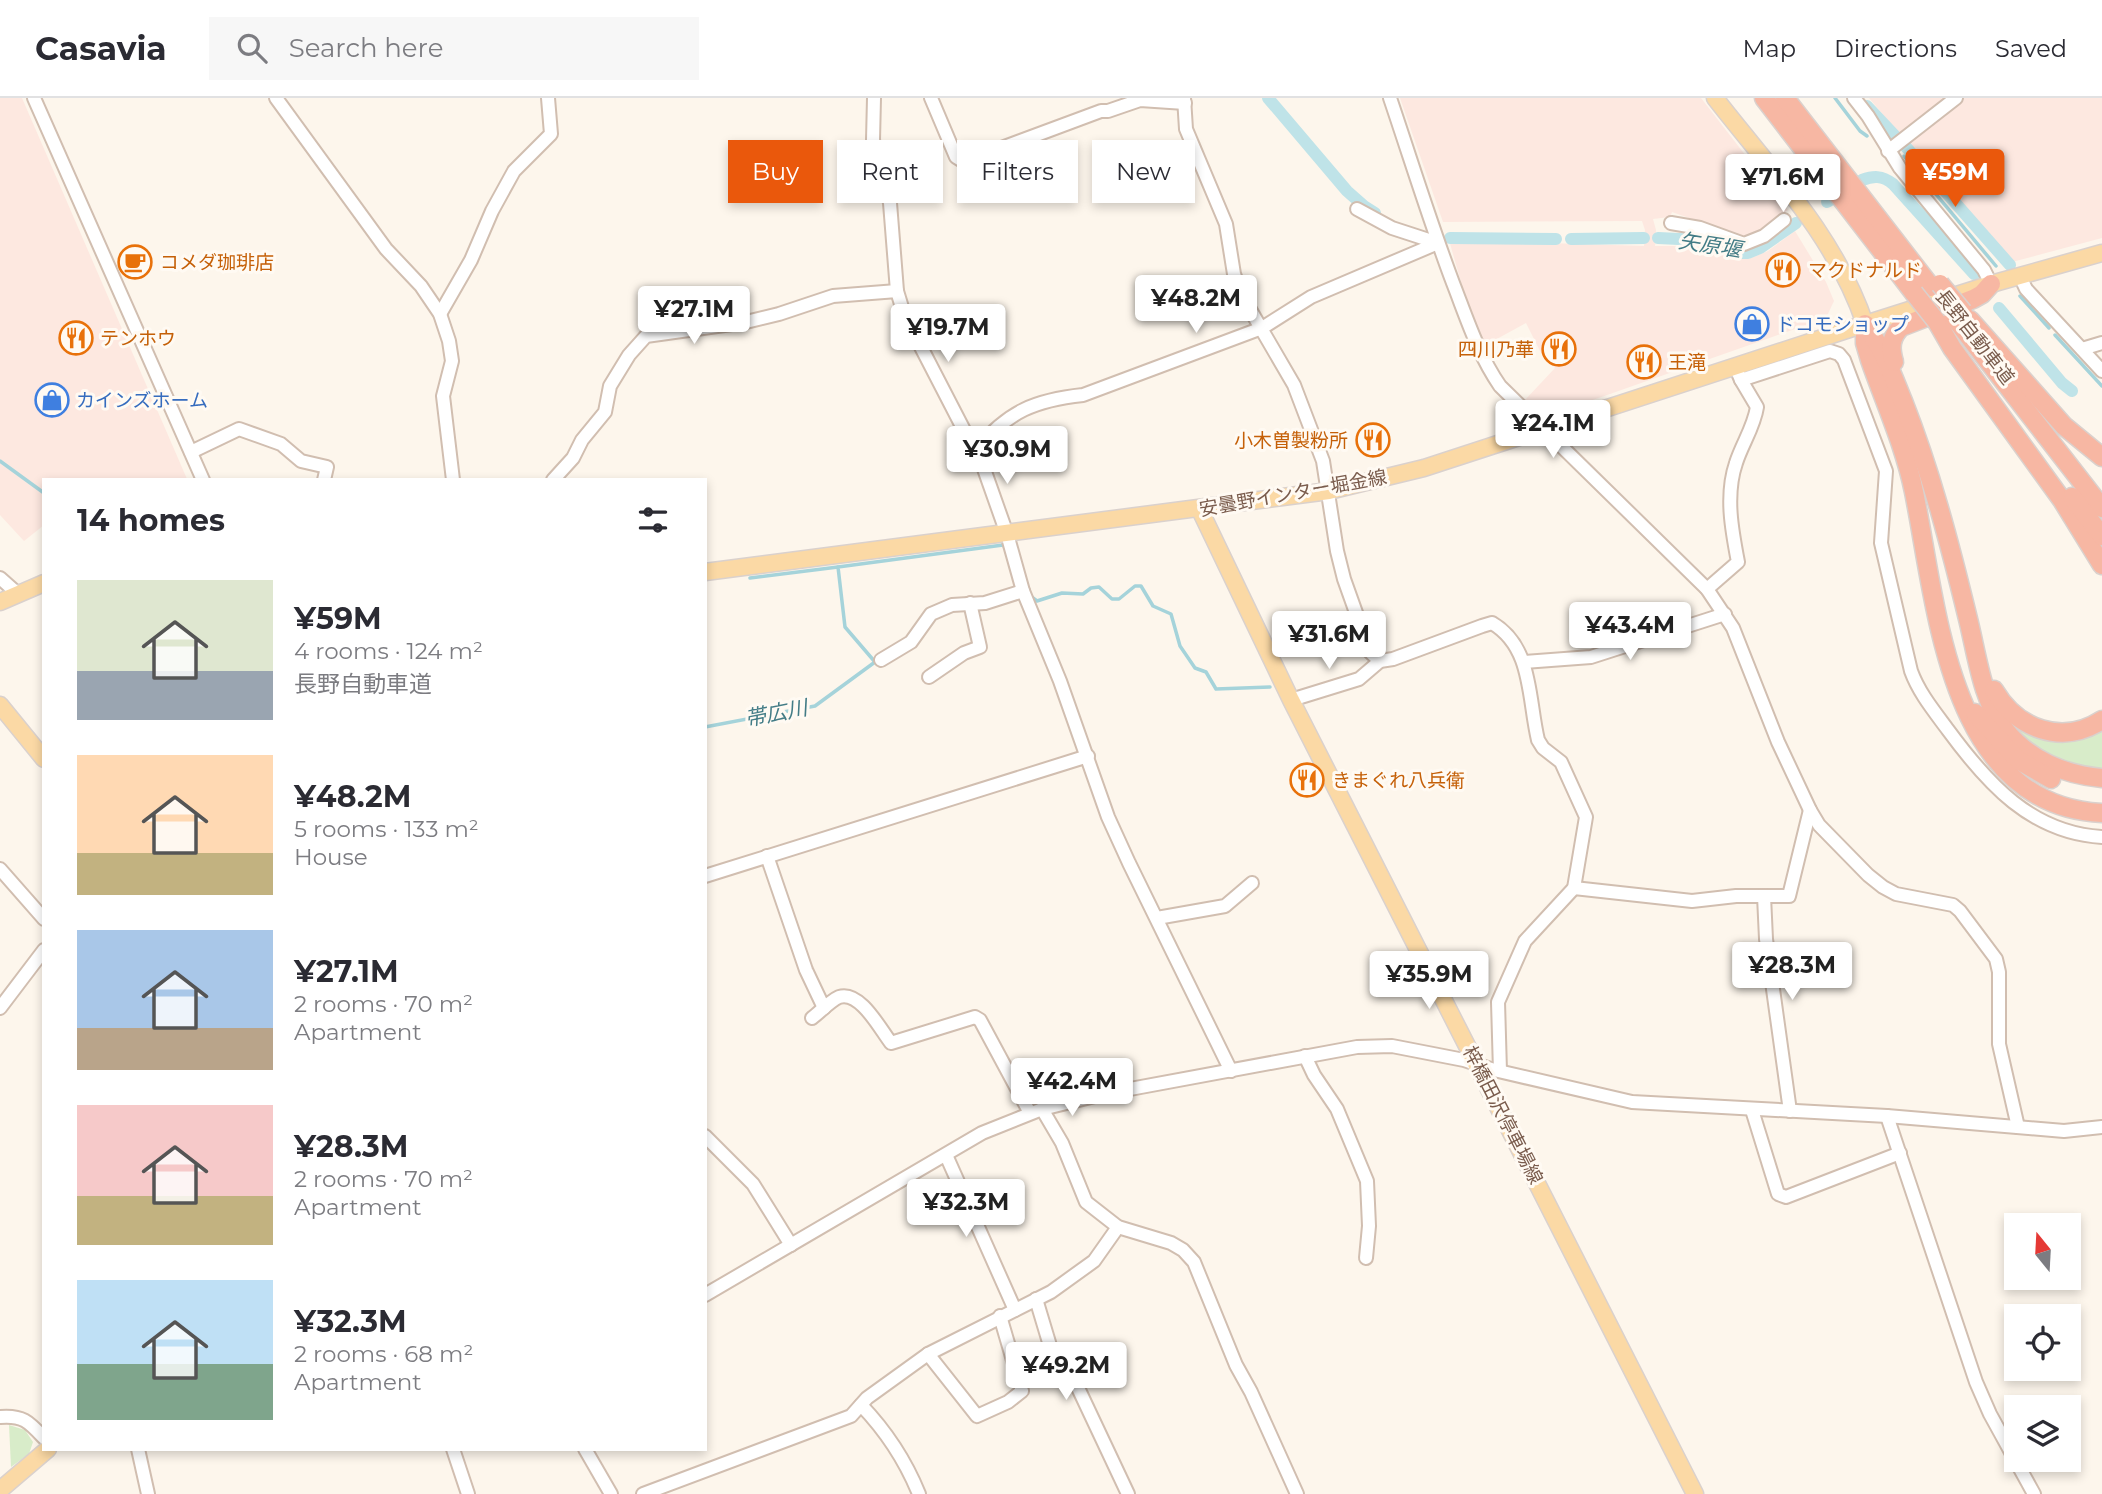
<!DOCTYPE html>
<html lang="en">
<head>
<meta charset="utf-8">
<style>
  :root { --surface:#fff; --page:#f7f7f7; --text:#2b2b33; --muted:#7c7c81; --line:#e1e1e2; --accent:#ea580c }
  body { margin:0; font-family:Montserrat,"Noto Sans JP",sans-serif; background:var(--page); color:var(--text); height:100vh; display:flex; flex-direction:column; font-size:26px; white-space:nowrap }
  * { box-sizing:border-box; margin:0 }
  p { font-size:23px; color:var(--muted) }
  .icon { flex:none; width:38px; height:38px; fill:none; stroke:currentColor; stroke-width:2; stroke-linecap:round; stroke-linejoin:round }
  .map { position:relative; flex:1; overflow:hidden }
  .panel { position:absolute; left:42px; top:380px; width:665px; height:973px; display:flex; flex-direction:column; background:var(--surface); border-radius:0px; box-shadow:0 4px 10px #0003 }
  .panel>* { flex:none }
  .hud { position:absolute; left:728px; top:42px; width:665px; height:63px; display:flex; gap:14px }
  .needle { width:46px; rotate:342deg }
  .fabs { position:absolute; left:2004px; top:1115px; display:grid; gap:14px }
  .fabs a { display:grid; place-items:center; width:77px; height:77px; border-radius:0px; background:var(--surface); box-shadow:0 4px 10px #0003; font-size:35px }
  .price { position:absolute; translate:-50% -60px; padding:0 16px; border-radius:7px; background:#fff; color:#222; font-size:23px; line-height:46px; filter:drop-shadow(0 2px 4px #0008) }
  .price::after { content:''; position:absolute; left:50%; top:42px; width:21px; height:16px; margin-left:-10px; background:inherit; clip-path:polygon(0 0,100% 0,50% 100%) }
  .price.on { background:var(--accent); color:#fff }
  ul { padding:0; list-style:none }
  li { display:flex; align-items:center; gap:21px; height:175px; padding:0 35px }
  li span { display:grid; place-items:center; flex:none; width:196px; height:140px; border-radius:0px; color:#555 }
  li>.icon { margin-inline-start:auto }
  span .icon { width:84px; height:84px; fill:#fffc; stroke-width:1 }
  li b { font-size:30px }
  h2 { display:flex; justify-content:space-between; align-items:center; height:84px; padding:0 35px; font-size:30px }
  .pill { padding:0 24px; border-radius:0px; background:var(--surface); box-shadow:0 4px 10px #0003; font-size:24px; line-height:63px }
  .pill.on { background:var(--accent); color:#fff }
  header { display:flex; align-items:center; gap:42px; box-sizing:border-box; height:98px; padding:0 35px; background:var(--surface); border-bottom:2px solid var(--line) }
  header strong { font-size:33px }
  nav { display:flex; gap:38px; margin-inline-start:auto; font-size:24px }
  .search { width:490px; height:63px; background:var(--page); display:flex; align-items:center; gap:18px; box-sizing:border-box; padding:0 24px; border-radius:0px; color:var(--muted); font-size:26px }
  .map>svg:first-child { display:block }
</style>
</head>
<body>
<header>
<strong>Casavia</strong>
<div class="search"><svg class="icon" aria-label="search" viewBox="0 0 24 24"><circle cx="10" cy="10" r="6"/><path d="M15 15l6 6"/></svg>Search here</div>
<nav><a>Map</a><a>Directions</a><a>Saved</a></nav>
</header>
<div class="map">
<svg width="2102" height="1396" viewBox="0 0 2102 1396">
  <rect width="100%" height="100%" fill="#fdf6ec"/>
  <g fill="#fde8e0">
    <polygon points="0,0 22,0 187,381 44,382 44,427 24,443 0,417"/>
    <polygon points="1400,0 1701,0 1788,112 1755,137 1745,140 1672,114 1670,119 1653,121 1656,132 1655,148 1701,148 1749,161 1768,153 1795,133 1826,184 1834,203 1826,220 1590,303 1547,317 1533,314 1523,304 1555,270 1540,253 1526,225 1484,248 1463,191 1449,142 1644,148 1645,132 1642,123 1443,124"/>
    <polygon points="1869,0 2102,0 2102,140 2012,164 1908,42 1902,39"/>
  </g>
  <g fill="#d8ecc9">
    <polygon points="2102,628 2102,674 2042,657 2016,637 2022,631"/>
    <polygon points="9,1327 25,1332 33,1344 29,1356 11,1369"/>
  </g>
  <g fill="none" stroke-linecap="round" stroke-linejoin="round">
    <g stroke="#a5d3da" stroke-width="3.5">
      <polyline points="1835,0 1860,33 1867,38"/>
      <polyline points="1904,58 1996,168"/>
      <polyline points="2020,198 2049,230"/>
      <polyline points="2055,237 2102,288"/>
      <polyline points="0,363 44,395"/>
      <polyline points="750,480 838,469"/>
      <polyline points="1029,497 1037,503 1062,495 1083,496 1091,490 1099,489 1112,501 1119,501 1135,488 1141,488 1153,508 1171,516 1180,548 1195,570 1206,574 1216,591 1270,589"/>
      <polyline points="705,629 815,608 875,564 845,529 838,469 1003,447 1006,451"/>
    </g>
    <g stroke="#bfe3e8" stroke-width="12">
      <polyline points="1268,0 1347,93 1364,108 1375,115"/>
      <polyline points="1867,8 1898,41"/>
      <polyline points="1906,49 2010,167"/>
      <path d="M 1862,82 C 1873,78 1882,77 1893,86 L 1974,176"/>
      <polyline points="1827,104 1829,103"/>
      <polyline points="1450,140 1556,141"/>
      <polyline points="1658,140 1700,142 1736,155 1748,155 1760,150 1796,125"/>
      <polyline points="1571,141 1644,140"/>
      <polyline points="1999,210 2062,285 2072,293"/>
    </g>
    <defs>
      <g id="minor">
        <polyline points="34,0 203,382"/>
        <polyline points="276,0 386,151 421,188 440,216 449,243 452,263 443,298 453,382"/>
        <polyline points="874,0 873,42 890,105 897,193 904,216 967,338 977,351 1007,436 1023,493 1060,583 1108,719 1129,765 1231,973"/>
        <polyline points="931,0 956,59 964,64 1101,13 1108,13 1140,2 1185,5"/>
        <polyline points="1184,0 1186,31 1226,126 1234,176 1241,196 1294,287 1323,363 1337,453 1344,481 1370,554 1380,563"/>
        <path d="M 1390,0 C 1411,62 1430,124 1453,185 C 1467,221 1478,256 1500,288 L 1707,491 L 1733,530 L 1778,644 L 1810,712 L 1819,727 L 1868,777 L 1883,789 L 1896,796 L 1953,807 L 1960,813 L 1996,861 L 1999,874 L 1999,946 L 2018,1029"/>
        <polyline points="1854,0 1868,18 1900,70 1984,172 1991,186"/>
        <polyline points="1888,53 1956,0"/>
        <polyline points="1357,111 1392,130 1438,145"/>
        <polyline points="1671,125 1700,130 1744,146 1764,138 1784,122"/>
        <polyline points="2020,178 2026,191 2102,273"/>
        <polyline points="440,216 471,162 492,113 514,73 551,36 548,0"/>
        <polyline points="2082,251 2102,245"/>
        <path d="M 1735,268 L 1741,282 L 1830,253 L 1839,256 L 1844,262 L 1886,373 L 1881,445 L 1911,573 C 1919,595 1934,613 1948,632 C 1987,685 2031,735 2102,739"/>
        <path d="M 977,351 C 1008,313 1036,302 1083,297 L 1262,230 L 1311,199 L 1438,145"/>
        <polyline points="191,354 239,331 281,346 301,363 327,369 324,382"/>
        <polyline points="553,382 573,360 582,342 605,314 610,288 629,257 646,238 746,224 779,216 833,198 897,193"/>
        <polyline points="0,480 18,496"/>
        <path d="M 1707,491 L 1738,464 C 1732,433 1725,397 1736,365 C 1742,346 1754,329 1757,309 L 1741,282"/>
        <polyline points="881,562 911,544 931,516 952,507 985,505 1023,493"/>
        <polyline points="1524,564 1591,559 1725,516"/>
        <polyline points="929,579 964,555 980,549 970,505"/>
        <path d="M 1291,602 L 1359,581 L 1380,563 L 1393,561 L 1482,528 L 1492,525 C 1533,549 1528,601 1538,642 L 1543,650 L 1561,664 L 1586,719 L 1574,790 L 1525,843 L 1498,904 L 1500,973"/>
        <polyline points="767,758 806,872 824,910"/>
        <polyline points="0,771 44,821"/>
        <polyline points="705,778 1088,658"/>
        <polyline points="1574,790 1692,803 1736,798 1789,798 1810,712"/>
        <polyline points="1764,798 1766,841 1790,1013"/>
        <polyline points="1157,820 1225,808 1252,785"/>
        <polyline points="0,910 44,852"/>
        <path d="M 812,920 C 820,914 830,903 839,899 C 860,892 880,931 891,945 L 975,919 L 980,922 L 1030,1015"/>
        <polyline points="1305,958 1314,977 1337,1011 1367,1083 1369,1128 1366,1160"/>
        <polyline points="1042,1011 1062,1045 1086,1104 1118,1129 1171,1145 1183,1152 1194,1164 1236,1267 1251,1294 1297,1396"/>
        <polyline points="1752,1012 1778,1096 1786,1099 1900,1055"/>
        <polyline points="1887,1018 1976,1284 1990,1316 2034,1396"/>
        <polyline points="705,1038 753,1086 791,1147"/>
        <polyline points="946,1057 1015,1212"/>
        <polyline points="705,1197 982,1035 1042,1011 1103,996 1357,949 1392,948 1464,962 1494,972 1632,1004 1887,1018 2064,1033 2102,1029"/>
        <polyline points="1036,1201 1054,1261 1072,1277 1128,1396"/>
        <polyline points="928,1256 977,1318 1008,1304 1022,1293 1000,1218"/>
        <path d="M 861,1307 C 885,1332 906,1364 919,1396"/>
        <path d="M 0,1319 C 23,1317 29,1324 44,1340"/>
        <polyline points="138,1351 148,1396"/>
        <polyline points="453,1351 468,1396"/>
        <polyline points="585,1351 611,1396"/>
        <polyline points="643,1396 851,1318 867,1300 928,1256 1051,1194 1094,1163 1118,1129"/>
      </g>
      <g id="major">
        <path d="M 1715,0 C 1770,71 1836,139 1865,226"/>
        <polyline points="1200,412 1291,602 1695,1396"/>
        <polyline points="705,474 1329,393 1424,370 1865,226 1991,186 2102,155"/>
        <polyline points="0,504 44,485"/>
        <polyline points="0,607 44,661"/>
        <polyline points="0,1392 48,1351"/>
      </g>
      <g id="highway">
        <polyline points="1764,0 1914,195"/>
        <polyline points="1785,0 1931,189"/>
        <polyline points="1953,218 2102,410"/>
        <polyline points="1970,222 2064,328 2102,359"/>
        <polyline points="1937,224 1952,250 2062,402 2102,467"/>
        <path d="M 1865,226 L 1865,245 L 1870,262 C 1885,305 1905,349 1914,394 C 1937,507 1948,708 2102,715"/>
        <path d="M 1865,227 C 1883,250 1892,276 1903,303 C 1931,374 1950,447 1968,521 C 1977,557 1982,602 2005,632 C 2029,662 2065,677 2102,680"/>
        <path d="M 1894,264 C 1890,250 1890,240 1901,229 L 1973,201 L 1982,196 L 1991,186"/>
        <polyline points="2072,399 2102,438"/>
        <path d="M 1994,592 C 2017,631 2062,648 2102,622"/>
        <polyline points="1975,615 2018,662 2051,681"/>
      </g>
    </defs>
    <use href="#minor" stroke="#d1beb0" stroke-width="16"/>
    <use href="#major" stroke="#dad1cd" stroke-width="19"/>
    <use href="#highway" stroke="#dad1cd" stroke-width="21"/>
    <use href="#minor" stroke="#fff" stroke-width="12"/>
    <use href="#major" stroke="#fbd9a5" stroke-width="16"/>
    <use href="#highway" stroke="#f7b7a3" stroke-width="18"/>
    <defs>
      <g id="highway-bridge">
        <polyline points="1940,186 1963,214"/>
        <polyline points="1914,195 1937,224"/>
      </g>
    </defs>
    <use href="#highway-bridge" stroke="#dad1cd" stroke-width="21" stroke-linecap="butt"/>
    <use href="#highway-bridge" stroke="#f7b7a3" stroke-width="18"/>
  </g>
  <defs>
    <symbol id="cafe-ring" viewBox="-11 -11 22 22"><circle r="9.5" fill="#fffaf3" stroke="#e8710a" stroke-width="1.5"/><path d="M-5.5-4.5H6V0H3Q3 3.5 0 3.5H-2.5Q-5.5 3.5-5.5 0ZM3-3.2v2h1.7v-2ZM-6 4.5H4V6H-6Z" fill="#e8710a"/></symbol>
    <symbol id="restaurant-ring" viewBox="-11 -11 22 22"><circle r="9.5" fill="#fffaf3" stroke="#e8710a" stroke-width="1.5"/><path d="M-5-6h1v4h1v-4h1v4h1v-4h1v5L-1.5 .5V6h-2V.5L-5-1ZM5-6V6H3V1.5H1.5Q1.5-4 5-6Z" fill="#e8710a"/></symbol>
    <symbol id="shop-ring" viewBox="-11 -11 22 22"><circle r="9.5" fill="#fffaf3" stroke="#3f7fe0" stroke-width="1.5"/><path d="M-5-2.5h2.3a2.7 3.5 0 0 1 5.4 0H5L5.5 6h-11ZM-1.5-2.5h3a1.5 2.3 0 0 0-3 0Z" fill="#3f7fe0"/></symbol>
  </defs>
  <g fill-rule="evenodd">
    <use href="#cafe-ring" x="116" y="145" width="38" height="38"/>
    <use href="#restaurant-ring" x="1764" y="153" width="38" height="38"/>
    <use href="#shop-ring" x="1733" y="207" width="38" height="38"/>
    <use href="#restaurant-ring" x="57" y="221" width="38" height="38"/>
    <use href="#restaurant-ring" x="1540" y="232" width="38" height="38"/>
    <use href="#restaurant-ring" x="1625" y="245" width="38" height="38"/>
    <use href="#shop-ring" x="33" y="283" width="38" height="38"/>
    <use href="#restaurant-ring" x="1354" y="323" width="38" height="38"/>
    <use href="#restaurant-ring" x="1288" y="663" width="38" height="38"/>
  </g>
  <g text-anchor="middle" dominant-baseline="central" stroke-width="6" stroke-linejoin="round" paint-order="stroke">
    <g font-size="19" fill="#c56008" stroke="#fffaf3" text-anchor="start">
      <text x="160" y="164">コメダ珈琲店</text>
      <text x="1808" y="172">マクドナルド</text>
      <text x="100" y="240">テンホウ</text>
      <text x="1534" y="251" text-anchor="end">四川乃華</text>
      <text x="1668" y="264">王滝</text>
      <text x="1348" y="342" text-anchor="end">小木曽製粉所</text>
      <text x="1332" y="682">きまぐれ八兵衛</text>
    </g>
    <g font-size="19" fill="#366cbe" stroke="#fffaf3" text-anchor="start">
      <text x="1776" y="226">ドコモショップ</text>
      <text x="76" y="302">カインズホーム</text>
    </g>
    <g font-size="19" fill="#7a5c4d" stroke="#fffaf3">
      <text transform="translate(1975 239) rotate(52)">長野自動車道</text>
      <text transform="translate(1293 395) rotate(-10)">安曇野インター堀金線</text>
      <text transform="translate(1503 1017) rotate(63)">梓橋田沢停車場線</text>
    </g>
    <g font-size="21" font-style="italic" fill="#437c86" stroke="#fffaf3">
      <text transform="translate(1710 147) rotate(9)">矢原堰</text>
      <text transform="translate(776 615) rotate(-11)">帯広川</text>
    </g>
  </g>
</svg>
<div class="fabs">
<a><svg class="needle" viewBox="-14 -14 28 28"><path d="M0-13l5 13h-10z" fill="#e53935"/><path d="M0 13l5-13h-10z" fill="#7c7c81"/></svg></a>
<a><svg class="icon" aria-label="locate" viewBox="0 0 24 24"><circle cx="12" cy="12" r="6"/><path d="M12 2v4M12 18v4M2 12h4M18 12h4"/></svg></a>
<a><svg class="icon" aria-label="layers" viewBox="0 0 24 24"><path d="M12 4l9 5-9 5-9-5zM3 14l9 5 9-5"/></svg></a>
</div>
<b class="price on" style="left:1955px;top:111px">¥59M</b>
<b class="price" style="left:1783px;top:116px">¥71.6M</b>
<b class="price" style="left:1196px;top:237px">¥48.2M</b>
<b class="price" style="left:694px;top:248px">¥27.1M</b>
<b class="price" style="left:948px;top:266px">¥19.7M</b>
<b class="price" style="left:1553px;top:362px">¥24.1M</b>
<b class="price" style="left:1007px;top:388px">¥30.9M</b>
<b class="price" style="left:1630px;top:564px">¥43.4M</b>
<b class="price" style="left:1329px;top:573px">¥31.6M</b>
<b class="price" style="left:1792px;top:904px">¥28.3M</b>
<b class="price" style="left:1429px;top:913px">¥35.9M</b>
<b class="price" style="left:1072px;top:1020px">¥42.4M</b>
<b class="price" style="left:966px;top:1141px">¥32.3M</b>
<b class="price" style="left:1066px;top:1304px">¥49.2M</b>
<div class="hud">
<a class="pill on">Buy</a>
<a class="pill">Rent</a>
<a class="pill">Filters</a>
<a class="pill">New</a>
</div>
<section class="panel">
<h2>14 homes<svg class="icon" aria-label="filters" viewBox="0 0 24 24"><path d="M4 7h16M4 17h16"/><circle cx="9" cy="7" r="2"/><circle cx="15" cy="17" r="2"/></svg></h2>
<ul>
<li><span style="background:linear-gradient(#dfe7d0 65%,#9aa5b1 0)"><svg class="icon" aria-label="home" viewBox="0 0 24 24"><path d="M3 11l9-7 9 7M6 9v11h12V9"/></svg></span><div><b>¥59M</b><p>4 rooms · 124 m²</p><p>長野自動車道</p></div></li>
<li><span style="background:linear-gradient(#ffd9b3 70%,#c2b280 0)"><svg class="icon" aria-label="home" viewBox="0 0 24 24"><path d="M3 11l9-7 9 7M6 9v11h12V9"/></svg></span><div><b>¥48.2M</b><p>5 rooms · 133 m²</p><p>House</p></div></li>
<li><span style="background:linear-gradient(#a9c7e8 70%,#b9a48a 0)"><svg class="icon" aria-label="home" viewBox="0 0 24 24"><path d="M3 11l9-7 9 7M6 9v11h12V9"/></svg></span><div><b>¥27.1M</b><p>2 rooms · 70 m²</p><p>Apartment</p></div></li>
<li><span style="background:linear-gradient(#f6c9c9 65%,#c2b280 0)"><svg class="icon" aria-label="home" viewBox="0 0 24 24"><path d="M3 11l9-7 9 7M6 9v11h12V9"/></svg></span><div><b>¥28.3M</b><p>2 rooms · 70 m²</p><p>Apartment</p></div></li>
<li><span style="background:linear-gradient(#bfe0f5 60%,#7fa58c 0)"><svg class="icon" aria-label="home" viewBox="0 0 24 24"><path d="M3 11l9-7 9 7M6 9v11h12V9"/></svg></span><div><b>¥32.3M</b><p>2 rooms · 68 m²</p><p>Apartment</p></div></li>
</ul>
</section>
</div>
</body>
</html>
